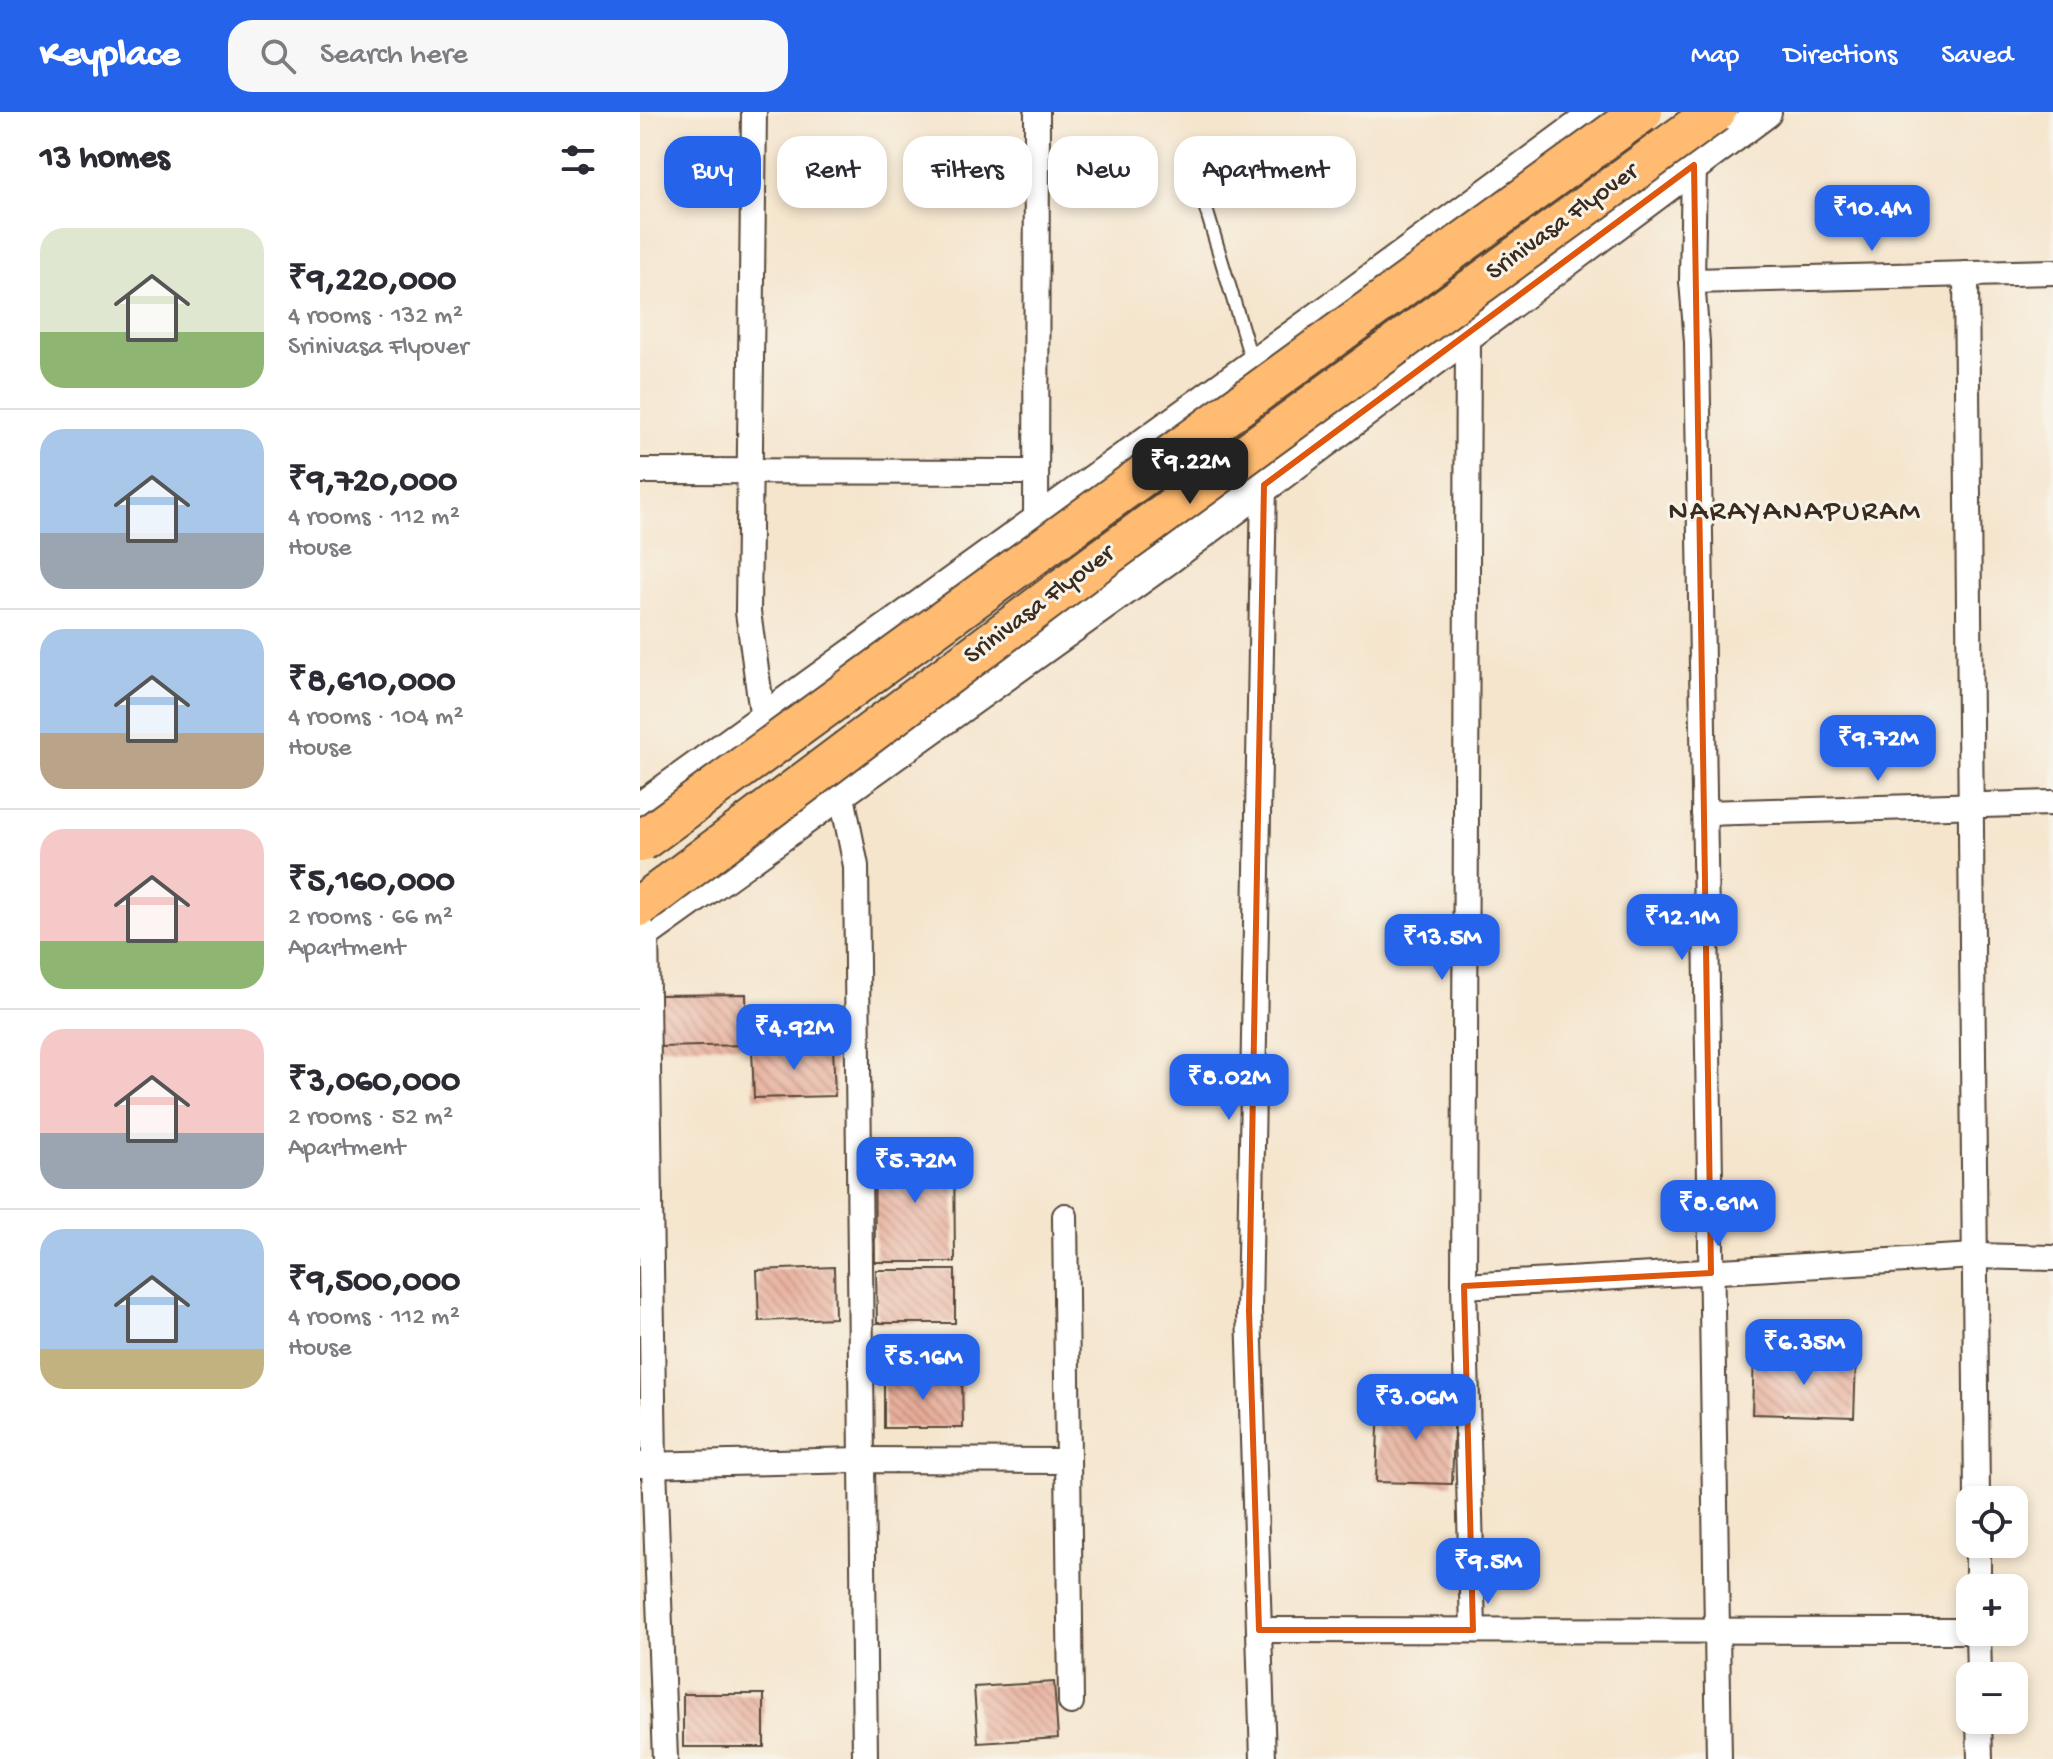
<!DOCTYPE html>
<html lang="en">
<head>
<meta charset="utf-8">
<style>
  :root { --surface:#fff; --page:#f7f7f7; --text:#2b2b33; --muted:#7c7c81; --line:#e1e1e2; --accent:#2563eb }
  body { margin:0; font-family:"Gochi Hand",sans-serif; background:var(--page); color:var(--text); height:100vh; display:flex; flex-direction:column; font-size:30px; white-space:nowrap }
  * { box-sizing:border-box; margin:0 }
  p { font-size:26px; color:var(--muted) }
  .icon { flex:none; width:44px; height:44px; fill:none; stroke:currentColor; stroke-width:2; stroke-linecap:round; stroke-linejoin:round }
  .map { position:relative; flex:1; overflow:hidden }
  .panel { display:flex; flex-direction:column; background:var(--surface); width:640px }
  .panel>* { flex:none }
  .guide { position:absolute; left:24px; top:24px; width:760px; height:72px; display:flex; gap:16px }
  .buttons { position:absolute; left:1316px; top:1374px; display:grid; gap:16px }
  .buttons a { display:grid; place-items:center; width:72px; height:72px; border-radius:16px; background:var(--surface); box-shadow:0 4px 12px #0003; font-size:40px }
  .price { position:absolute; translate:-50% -68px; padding:0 18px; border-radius:16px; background:var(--accent); color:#fff; font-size:26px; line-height:52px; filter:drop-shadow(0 2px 4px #0008) }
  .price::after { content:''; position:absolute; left:50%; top:48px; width:24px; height:18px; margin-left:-12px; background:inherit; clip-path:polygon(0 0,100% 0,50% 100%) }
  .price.on { background:#222; color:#fff }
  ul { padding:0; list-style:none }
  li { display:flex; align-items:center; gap:24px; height:200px; padding:0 40px }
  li+li { border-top:2px solid var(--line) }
  li span { display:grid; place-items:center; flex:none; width:224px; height:160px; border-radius:24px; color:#555 }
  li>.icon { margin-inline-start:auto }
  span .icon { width:96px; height:96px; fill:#fffc; stroke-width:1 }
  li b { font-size:34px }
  h2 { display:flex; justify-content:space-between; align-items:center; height:96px; padding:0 40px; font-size:34px }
  .tag { padding:0 28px; border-radius:24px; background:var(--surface); box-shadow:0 4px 12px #0003; font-size:28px; line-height:72px }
  .tag.on { background:var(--accent); color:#fff }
  header { display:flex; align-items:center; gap:48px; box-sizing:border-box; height:112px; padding:0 40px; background:var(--accent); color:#fff }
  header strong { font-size:38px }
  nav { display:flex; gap:44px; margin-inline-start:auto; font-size:28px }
  .search { width:560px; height:72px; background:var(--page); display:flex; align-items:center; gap:20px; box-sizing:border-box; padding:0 28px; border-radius:24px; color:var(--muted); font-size:30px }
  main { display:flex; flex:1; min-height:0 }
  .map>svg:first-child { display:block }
</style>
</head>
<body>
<header>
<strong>Keyplace</strong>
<div class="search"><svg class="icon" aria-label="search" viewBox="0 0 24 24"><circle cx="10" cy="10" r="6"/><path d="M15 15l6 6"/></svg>Search here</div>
<nav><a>Map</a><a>Directions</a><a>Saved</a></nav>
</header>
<main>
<section class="panel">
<h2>13 homes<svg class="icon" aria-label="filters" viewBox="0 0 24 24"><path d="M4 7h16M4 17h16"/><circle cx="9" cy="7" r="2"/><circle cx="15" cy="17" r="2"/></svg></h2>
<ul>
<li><span style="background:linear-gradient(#dfe7d0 65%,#8fb573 0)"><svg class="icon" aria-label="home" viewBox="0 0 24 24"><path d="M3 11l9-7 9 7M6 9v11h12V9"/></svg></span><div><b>₹9,220,000</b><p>4 rooms · 132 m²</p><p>Srinivasa Flyover</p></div></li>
<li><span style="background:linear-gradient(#a9c7e8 65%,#9aa5b1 0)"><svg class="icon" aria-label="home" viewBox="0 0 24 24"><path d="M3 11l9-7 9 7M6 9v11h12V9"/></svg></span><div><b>₹9,720,000</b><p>4 rooms · 112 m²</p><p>House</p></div></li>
<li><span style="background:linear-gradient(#a9c7e8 65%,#b9a48a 0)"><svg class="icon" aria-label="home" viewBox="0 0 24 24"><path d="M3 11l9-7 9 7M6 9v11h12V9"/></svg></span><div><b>₹8,610,000</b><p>4 rooms · 104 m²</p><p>House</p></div></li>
<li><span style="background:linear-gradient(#f6c9c9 70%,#8fb573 0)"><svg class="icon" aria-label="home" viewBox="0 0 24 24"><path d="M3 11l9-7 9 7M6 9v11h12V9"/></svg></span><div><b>₹5,160,000</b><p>2 rooms · 66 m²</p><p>Apartment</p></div></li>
<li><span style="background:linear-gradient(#f6c9c9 65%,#9aa5b1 0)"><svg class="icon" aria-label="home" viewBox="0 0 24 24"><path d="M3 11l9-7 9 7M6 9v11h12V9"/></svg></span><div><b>₹3,060,000</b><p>2 rooms · 52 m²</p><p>Apartment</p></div></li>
<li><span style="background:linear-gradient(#a9c7e8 75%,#c2b280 0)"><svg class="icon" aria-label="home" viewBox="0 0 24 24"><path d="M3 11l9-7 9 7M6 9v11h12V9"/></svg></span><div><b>₹9,500,000</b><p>4 rooms · 112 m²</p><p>House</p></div></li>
</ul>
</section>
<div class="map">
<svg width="1413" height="1647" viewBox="0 0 1413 1647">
  <defs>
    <pattern id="building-back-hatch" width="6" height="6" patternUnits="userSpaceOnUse" patternTransform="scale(2)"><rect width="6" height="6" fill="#e7ab98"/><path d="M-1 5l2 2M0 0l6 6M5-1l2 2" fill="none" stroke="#bc8b7b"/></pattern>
  </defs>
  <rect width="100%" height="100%" fill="#f7f3e8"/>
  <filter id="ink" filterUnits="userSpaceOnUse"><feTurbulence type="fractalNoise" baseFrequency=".0125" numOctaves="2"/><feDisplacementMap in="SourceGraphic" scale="16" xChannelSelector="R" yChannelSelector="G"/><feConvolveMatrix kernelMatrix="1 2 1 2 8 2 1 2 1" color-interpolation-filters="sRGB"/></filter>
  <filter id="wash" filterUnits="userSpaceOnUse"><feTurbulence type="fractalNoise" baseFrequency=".006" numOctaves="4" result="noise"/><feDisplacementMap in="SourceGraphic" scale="32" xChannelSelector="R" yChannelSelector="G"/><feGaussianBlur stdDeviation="1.8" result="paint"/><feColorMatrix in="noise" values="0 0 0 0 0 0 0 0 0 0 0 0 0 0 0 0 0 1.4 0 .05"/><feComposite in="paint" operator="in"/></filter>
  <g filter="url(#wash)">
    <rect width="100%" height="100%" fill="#f5e5cd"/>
    <g id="blocks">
      <g fill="url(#building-back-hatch)">
        <polygon points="106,882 107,933 19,935 19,883"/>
        <polygon points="193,934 195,984 114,986 112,937"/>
        <polygon points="314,1035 315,1150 235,1150 234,1036"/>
        <polygon points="194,1155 195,1206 119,1209 117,1158"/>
        <polygon points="236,1158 315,1158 315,1211 237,1211"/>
        <polygon points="1114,1244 1216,1248 1214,1305 1112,1302"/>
        <polygon points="244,1263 322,1263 323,1316 244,1316"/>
        <polygon points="739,1289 815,1291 812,1372 736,1370"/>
        <polygon points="414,1570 418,1626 338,1631 334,1575"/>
        <rect x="43" y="1582" width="81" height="53"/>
      </g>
    </g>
  </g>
  <g filter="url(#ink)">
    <use href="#blocks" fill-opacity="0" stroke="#574638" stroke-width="2"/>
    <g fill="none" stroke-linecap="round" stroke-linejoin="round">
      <defs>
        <polyline id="service" points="563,87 613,253"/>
        <g id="minor">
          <polyline points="114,0 108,500 123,608"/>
          <polyline points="1054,53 1052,169 1057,230 1079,1647"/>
          <polyline points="1326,162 1337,1388"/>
          <polyline points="1052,169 1413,160"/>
          <polyline points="828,220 824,1174 833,1518"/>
          <polyline points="0,359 395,360"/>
          <polyline points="396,410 397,0"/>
          <polyline points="201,679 216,754 225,1647"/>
          <polyline points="1064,701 1413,691"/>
          <polyline points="6,819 14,1354 25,1647"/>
          <polyline points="425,1104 431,1590"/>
          <polyline points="824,1174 1335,1144 1413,1146"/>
          <polyline points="0,1353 222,1348 427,1349"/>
          <polyline points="1338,1432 1338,1476"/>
          <polyline points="619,1518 1330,1519"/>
          <polyline points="1338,1520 1339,1564"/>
          <polyline points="1339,1608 1340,1647"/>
          <polyline points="623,1647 609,1199 624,373"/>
        </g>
        <g id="tertiary">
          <polyline points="0,697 707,186 960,0"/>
          <polyline points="0,824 529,445 1125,0"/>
        </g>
      </defs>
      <use href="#service" stroke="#574638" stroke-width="16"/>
      <use href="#minor" stroke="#574638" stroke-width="28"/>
      <use href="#tertiary" stroke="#574638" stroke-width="36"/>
      <use href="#service" stroke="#fff" stroke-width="12"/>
      <use href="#minor" stroke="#fff" stroke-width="24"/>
      <use href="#tertiary" stroke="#fff" stroke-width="32"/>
      <defs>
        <g id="primary-bridge">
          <polyline points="0,730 1002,0"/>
          <polyline points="0,794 458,450 1075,0"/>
        </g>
      </defs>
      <use href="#primary-bridge" stroke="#574638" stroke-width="44" stroke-linecap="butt"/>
      <use href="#primary-bridge" stroke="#ffbb71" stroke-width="40"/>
    </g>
  </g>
  <path fill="none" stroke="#df570d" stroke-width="6" stroke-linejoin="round" d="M 1054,53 L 1071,1161 L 824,1174 L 833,1518 L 619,1518 L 609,1199 L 624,373 Z"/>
  <g text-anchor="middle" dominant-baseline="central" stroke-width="6" stroke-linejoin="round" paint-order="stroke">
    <g font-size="26" fill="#3b2a1e" stroke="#f7f3e8">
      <text transform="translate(923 111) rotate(-36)">Srinivasa Flyover</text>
      <text transform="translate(400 494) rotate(-37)">Srinivasa Flyover</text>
    </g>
    <g font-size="30" letter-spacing="2" fill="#3b2a1e" stroke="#f7f3e8">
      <text x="1155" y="401">NARAYANAPURAM</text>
    </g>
  </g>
</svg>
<div class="buttons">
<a><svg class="icon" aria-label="locate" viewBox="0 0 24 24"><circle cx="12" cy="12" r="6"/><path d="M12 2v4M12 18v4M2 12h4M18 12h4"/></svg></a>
<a>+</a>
<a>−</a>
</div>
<b class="price" style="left:1232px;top:141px">₹10.4M</b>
<b class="price on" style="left:550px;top:394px">₹9.22M</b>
<b class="price" style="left:1238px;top:671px">₹9.72M</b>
<b class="price" style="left:1042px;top:850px">₹12.1M</b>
<b class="price" style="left:802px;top:870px">₹13.5M</b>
<b class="price" style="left:154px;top:960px">₹4.92M</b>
<b class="price" style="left:589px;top:1010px">₹8.02M</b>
<b class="price" style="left:275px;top:1093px">₹5.72M</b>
<b class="price" style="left:1078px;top:1136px">₹8.61M</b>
<b class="price" style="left:1164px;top:1275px">₹6.35M</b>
<b class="price" style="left:283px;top:1290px">₹5.16M</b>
<b class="price" style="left:776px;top:1330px">₹3.06M</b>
<b class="price" style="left:848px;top:1494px">₹9.5M</b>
<div class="guide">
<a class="tag on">Buy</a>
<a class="tag">Rent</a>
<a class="tag">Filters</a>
<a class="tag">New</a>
<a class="tag">Apartment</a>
</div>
</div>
</main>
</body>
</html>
